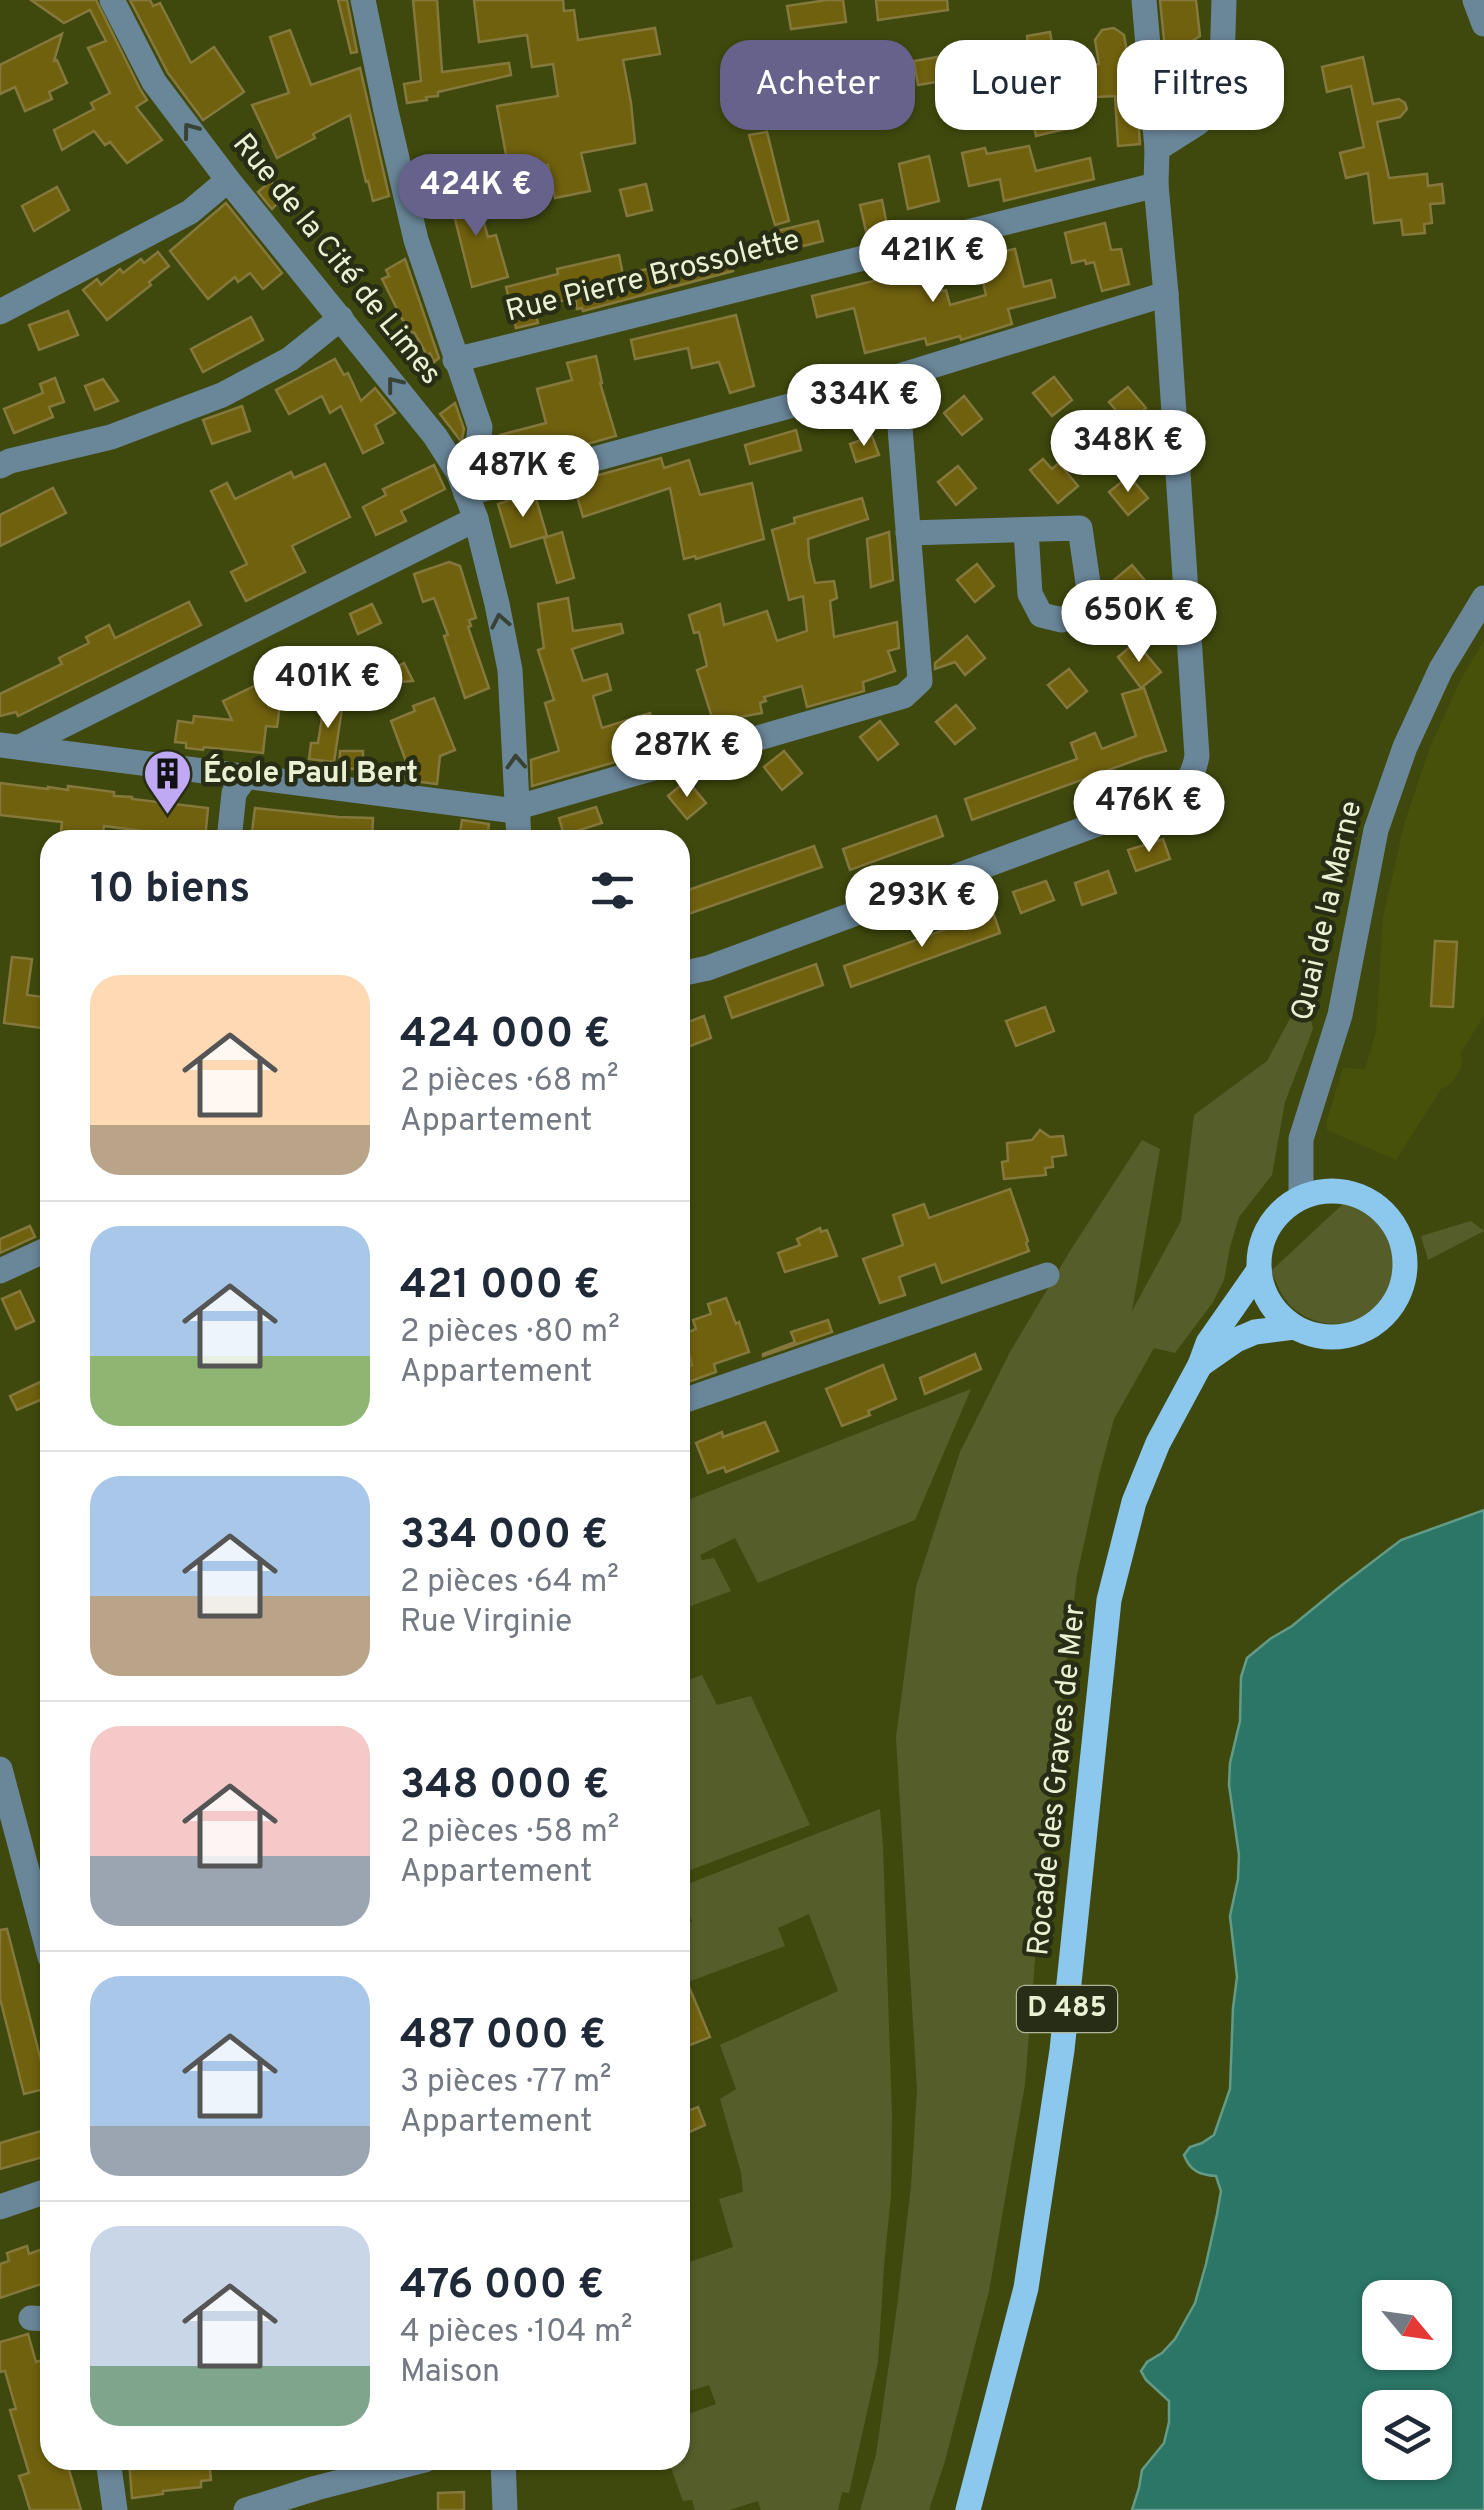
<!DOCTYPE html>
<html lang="fr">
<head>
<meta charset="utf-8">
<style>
  :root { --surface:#fff; --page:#f6f6f7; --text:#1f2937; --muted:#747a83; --line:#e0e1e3; --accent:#67628c }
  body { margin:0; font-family:Overpass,sans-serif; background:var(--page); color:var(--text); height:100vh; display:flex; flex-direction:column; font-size:38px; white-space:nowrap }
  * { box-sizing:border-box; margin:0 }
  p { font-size:32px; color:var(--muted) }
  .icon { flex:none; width:55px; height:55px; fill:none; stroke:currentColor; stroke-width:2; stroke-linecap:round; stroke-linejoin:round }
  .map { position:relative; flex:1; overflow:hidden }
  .details { position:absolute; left:40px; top:830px; width:650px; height:1640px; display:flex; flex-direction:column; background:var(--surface); border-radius:30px; box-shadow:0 2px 8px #0004 }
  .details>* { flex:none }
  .guide { position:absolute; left:720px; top:40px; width:612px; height:90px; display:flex; gap:20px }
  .needle { width:65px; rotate:119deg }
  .controls { position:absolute; left:1362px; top:2280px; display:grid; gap:20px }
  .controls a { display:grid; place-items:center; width:90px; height:90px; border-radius:20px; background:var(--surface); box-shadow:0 2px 8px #0004; font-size:50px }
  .price { position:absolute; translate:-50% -85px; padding:0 22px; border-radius:35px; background:#fff; color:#222; font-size:32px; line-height:65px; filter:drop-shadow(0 2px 5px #0008) }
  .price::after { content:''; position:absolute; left:50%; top:60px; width:30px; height:22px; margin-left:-15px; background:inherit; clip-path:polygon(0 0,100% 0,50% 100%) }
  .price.current { background:var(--accent); color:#fff }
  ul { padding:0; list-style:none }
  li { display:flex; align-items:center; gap:30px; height:250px; padding:0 50px }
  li+li { border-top:2px solid var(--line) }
  li span { display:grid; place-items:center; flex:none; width:280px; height:200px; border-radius:30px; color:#555 }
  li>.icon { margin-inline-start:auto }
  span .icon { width:120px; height:120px; fill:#fffc; stroke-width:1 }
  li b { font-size:42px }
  h2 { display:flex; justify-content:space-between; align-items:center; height:120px; padding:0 50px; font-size:42px }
  .chip { padding:0 35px; border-radius:30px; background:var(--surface); box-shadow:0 2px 8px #0004; font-size:35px; line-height:90px }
  .chip.current { background:var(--accent); color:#fff }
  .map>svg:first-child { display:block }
</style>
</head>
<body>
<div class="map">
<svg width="1484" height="2510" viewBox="0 0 1484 2510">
  <rect width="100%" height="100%" fill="#40490d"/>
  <polygon fill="#475109" points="1484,641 1484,1016 1461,1052 1462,1066 1452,1083 1441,1089 1396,1160 1327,1130 1327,1120 1343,1068 1365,1069 1376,1032 1383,917 1405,821 1429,750 1460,681"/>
  <g fill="#555e2b">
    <polygon points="1305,991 1313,1029 1285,1102 1272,1175 1239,1217 1230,1247 1224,1280 1213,1302 1175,1353 1154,1348 1114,1419 1099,1475 1077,1575 1042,1873 1025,2084 989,2291 945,2461 929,2510 860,2510 876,2455 897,2307 911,2186 917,2090 896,1737 916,1587 960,1452 1010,1352 1070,1251 1142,1140 1160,1149 1132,1311 1181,1221 1194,1115 1267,1061"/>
    <path d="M 1344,1203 C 1426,1231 1398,1334 1325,1323 C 1309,1320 1294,1312 1285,1299 C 1279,1291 1276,1280 1271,1271 Z"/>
    <polygon points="1471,1221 1484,1231 1428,1260 1421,1236"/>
    <polygon points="971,1389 915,1520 758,1583 735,1538 700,1555 702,1560 714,1558 731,1591 680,1610 680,1503"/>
    <polygon points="702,1675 717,1705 751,1696 810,1825 680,1874 680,1683"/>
    <polygon points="880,1809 883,1847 892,2116 891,2195 884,2265 878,2362 849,2493 842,2492 838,2510 761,2510 758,2501 729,2510 695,2510 692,2500 683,2501 668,2460 680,2460 680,2417 716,2404 709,2385 680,2394 680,2265 733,2247 719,2199 743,2192 741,2172 720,2099 736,2089 720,2045 838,1991 809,1914 778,1928 785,1946 680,1985 680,1928 692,1921 687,1910 680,1913 680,1887"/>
  </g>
  <path fill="#2b7667" stroke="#649b87" stroke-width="2.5" fill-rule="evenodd" d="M 1484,1510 L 1484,2510 L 1132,2510 L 1139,2488 L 1142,2470 L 1164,2443 L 1169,2422 L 1169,2401 L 1146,2380 L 1141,2371 L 1147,2362 L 1162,2353 L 1175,2339 L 1195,2303 L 1206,2264 L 1217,2214 L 1221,2191 L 1216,2176 C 1200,2175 1190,2171 1184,2155 L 1190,2147 L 1202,2143 L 1214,2135 L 1230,2089 L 1233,2008 L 1237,1977 L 1230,1916 L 1238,1879 L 1239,1855 L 1229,1785 L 1230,1763 L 1240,1721 L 1241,1677 L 1247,1658 L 1270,1639 L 1292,1626 L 1342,1585 L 1401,1540 ZM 1380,2298 L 1435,2298 L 1435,2352 L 1380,2352 ZM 1380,2408 L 1435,2408 L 1435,2462 L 1380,2462 Z"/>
  <g fill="#70610e" stroke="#84783d" stroke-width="2.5">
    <polygon points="31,0 96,0 140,89 147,100 136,107 162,140 127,163 110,142 105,145 94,131 62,150 54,130 94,109 91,103 110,93 88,48 106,41 90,10 64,23"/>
    <polygon points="130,0 150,0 153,6 160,3 191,63 214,47 244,92 203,120 168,73"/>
    <polygon points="338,0 347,0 357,52 351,53"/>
    <polygon points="413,0 437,0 442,72 509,63 511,75 438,92 438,96 426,97 427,100 407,103 404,84 421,81"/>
    <polygon points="474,0 563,0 564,11 574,10 578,40 655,28 660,54 623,60 631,103 635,143 581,153 590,191 555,198 548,165 509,171 497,106 558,96 553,64 532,67 527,35 479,42"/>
    <polygon points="827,0 843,0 846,22 791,29 787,6"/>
    <polygon points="876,0 947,0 948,10 878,20"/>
    <polygon points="1160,0 1196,0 1200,36 1187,44 1174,45 1164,40"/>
    <polygon points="1114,28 1124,35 1130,68 1134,67 1140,144 1118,146 1115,96 1076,98 1082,125 1036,136 1021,69 1008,71 1004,48 1028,44 1027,36 1050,32 1057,72 1099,64 1095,40 1102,30"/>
    <polygon points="290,30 311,85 360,68 389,196 373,201 368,181 366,182 350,115 313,134 315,138 277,158 252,105 289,93 270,37"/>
    <polygon points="62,34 54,61 57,60 67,83 49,92 52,99 25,111 15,87 0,94 0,65"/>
    <polygon points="949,55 954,79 918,85 914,61"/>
    <polygon points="1363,57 1373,104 1399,99 1405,103 1407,109 1400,117 1377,122 1389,178 1427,174 1428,186 1442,184 1444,203 1430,204 1432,223 1424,224 1425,233 1403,235 1401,220 1374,223 1368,173 1346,178 1340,153 1364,147 1351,86 1327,92 1322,67"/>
    <polygon points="809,67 830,68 830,74 833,74 833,106 808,111"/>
    <polygon points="750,72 750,74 761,72 764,92 739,95 738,90 732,91 729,73"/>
    <polygon points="767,132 789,221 775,225 749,135"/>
    <polygon points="1029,146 1036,171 1090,158 1094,179 1004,201 1000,179 969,186 962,153 985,148 987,154"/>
    <polygon points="929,156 939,201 908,209 899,164"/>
    <polygon points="271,181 283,197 272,209 258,192"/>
    <polygon points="473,184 488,237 496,235 508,277 472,287 448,191"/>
    <polygon points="646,184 652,210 627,216 620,190"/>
    <polygon points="57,187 69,210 34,231 22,206"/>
    <polygon points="882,200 889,235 868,240 860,205"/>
    <polygon points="226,203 282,273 263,289 250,273 238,282 235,277 208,299 170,251"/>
    <polygon points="818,221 823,241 767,255 763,239 778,235 777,231"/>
    <polygon points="1105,223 1111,250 1121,249 1129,284 1102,291 1094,262 1086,264 1085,260 1072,263 1065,233"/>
    <polygon points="728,249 733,271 583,311 582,308 577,309 575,298 534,307 538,323 516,328 506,287 558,274 557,269 619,255 623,275"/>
    <polygon points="1015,249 1024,287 1051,280 1055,297 1008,309 1012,324 961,340 960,336 927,345 925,338 865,353 854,308 817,317 812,296 922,269 928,294 946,290 950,305 986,295 977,256"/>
    <polygon points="158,252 169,266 149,282 151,285 107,320 83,290 97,279 101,285 120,269 123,273 141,259 144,263"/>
    <polygon points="405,259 439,358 434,362 430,353 427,355 414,332 411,333 402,319 382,279 389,276 386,270"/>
    <polygon points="68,311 78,335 39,350 29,325"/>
    <polygon points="736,315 754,386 730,393 719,362 692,368 688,348 635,359 631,340"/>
    <polygon points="251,317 263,340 203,372 191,349"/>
    <polygon points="596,356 602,383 600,383 616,436 508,466 500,435 546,423 537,389 572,380 567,363"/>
    <polygon points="335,359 344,375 348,373 361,401 375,388 395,413 375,425 383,443 363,453 341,406 330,413 322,396 289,414 276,390"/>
    <polygon points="1054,377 1072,400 1052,416 1033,393"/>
    <polygon points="55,378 64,402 49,407 53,417 14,433 4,409 43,393 40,384"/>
    <polygon points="103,379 118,401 95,410 85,386"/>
    <polygon points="1128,387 1146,408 1127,424 1109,402"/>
    <polygon points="964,396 982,419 962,435 944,413"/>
    <polygon points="455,403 464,429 462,439 460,440 440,414"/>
    <polygon points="242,406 250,431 212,444 203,420"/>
    <polygon points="796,430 801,450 750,464 745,445"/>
    <polygon points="872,436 879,455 856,462 850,444"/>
    <polygon points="661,458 664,468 689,460 700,495 752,483 764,539 696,559 695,556 684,559 670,488 583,517 577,496 584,494 580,480"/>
    <polygon points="1043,459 1052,469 1059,463 1078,486 1058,503 1030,470"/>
    <polygon points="325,464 350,517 292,546 305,572 246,601 231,572 247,564 211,491 227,483 235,499 291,472 294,478"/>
    <polygon points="434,465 445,489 401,511 406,521 376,535 363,507 386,495 383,489"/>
    <polygon points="958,466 976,488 956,505 938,482"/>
    <polygon points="1129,476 1148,498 1128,515 1109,492"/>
    <polygon points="53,488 66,513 0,546 0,515"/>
    <polygon points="534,492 547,536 511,547 498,504"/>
    <polygon points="862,498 868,519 808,539 809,557 815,583 834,581 837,598 830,601 834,637 897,622 899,648 888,651 895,671 863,682 864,691 807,707 802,686 764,697 766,701 760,703 762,713 740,717 740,726 717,733 697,670 707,666 699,632 694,633 689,615 720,604 724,625 767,611 777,641 807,631 803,596 789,600 772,530 795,523 794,518"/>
    <polygon points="562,532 574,578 557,583 544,538"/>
    <polygon points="889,532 893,580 871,587 867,539"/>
    <polygon points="449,562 460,566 476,618 469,620 471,626 468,627 489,688 465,698 444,636 448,635 434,598 423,602 414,574"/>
    <polygon points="977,564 994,586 975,602 957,580"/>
    <polygon points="1132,565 1158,596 1138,612 1113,581"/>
    <polygon points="568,598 573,631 621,624 623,633 572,649 583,681 607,674 611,690 593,696 602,728 650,713 660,749 532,786 531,760 559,751 545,703 554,700 538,650 544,648 538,604"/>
    <polygon points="189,602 201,625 18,716 16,712 0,716 0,694 62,664 59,658 89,643 86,637 109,625 115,638"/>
    <polygon points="372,604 381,623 358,634 350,614"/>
    <polygon points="967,636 985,658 965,675 955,662 935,669 935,663"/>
    <polygon points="1136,642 1161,672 1141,688 1118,657"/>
    <polygon points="404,663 413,681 365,685"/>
    <polygon points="1069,669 1087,691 1067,708 1048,685"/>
    <polygon points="273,677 286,704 280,704 277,727 266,726 263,753 204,747 203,750 186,748 186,743 175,742 178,721 193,723 194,716 232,720 223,701"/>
    <polygon points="1144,688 1166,751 1144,757 972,820 965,799 1077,759 1071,743 1095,733 1102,749 1136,736 1122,694"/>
    <polygon points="344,695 334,762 309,759 311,743 318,743 325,698"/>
    <polygon points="434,698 455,750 440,756 437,784 405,780 407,764 391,721 415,711 413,706"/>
    <polygon points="956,705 975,728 955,744 936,722"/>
    <polygon points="880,721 898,744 878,760 860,737"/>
    <polygon points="340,751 363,751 363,769 339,769"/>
    <polygon points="784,751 802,773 782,790 764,767"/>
    <polygon points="687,780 706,803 687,819 668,796"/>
    <polygon points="0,783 48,789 48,787 68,790 68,786 114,792 114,796 132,797 132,799 208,808 205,840 173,840 174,835 104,826 102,840 60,840 62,822 0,815"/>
    <polygon points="596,807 602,823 564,835 559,818"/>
    <polygon points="255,808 338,817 373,818 372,840 323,840 277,834 276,840 251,840"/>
    <polygon points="936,816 943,836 850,870 843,849"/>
    <polygon points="462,820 489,824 487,840 459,840"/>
    <polygon points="1163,839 1170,859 1136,871 1128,850"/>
    <polygon points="814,846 822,867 680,917 680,893"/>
    <polygon points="1108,871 1116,893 1082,905 1075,883"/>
    <polygon points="1046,881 1054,900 1021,913 1013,892"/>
    <polygon points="993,912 1000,933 851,987 844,966"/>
    <polygon points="1435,941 1457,942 1453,1007 1431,1006"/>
    <polygon points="12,957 32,959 27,995 50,998 50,1029 4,1023"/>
    <polygon points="816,964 823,985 732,1018 725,997"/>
    <polygon points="1045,1007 1054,1031 1016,1046 1006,1021"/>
    <polygon points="704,1016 711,1038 680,1050 680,1025"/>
    <polygon points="1040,1130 1050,1137 1063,1136 1066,1155 1052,1157 1053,1167 1045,1168 1046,1175 1004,1179 1002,1162 1008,1161 1007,1143 1032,1140"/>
    <polygon points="1010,1189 1028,1241 1026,1243 1029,1251 942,1283 935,1264 899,1277 905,1295 880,1303 863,1259 903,1245 893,1215 924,1204 929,1218"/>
    <polygon points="30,1226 35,1237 0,1253 0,1239"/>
    <polygon points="820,1228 821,1232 827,1230 837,1256 785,1272 778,1253 800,1245 797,1239"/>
    <polygon points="20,1291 34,1321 16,1329 2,1299"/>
    <polygon points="726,1298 736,1324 739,1322 749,1352 714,1364 716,1372 680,1385 680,1370 692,1365 684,1334 696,1329 693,1320 711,1314 708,1304"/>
    <polygon points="828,1320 832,1332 763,1356 763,1354 795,1342 791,1332"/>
    <polygon points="975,1354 981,1369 925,1394 920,1378"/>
    <polygon points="883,1365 896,1399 868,1411 870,1415 842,1426 826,1389"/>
    <polygon points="40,1382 45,1398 17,1410 10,1396"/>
    <polygon points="765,1422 778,1451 726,1472 724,1467 708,1473 696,1443 722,1432 723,1437"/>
    <polygon points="7,1929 48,2088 24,2094 0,1998 0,1930"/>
    <polygon points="680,1965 710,2037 680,2049"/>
    <polygon points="698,2107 705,2125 687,2133 680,2114"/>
    <polygon points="41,2131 50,2131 50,2155 0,2169 0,2143"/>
    <polygon points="27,2246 29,2254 50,2246 50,2281 0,2298 0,2264 9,2261 7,2253"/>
    <polygon points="28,2334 36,2362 46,2359 50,2372 50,2460 66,2460 81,2510 30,2510 23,2487 19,2476 29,2473 10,2410 16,2409 5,2371 0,2372 0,2342"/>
    <polygon points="129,2460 209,2460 211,2480 201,2481 201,2487 163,2491 163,2494 132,2498"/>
    <polygon points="464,2492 464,2510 438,2510 438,2493"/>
  </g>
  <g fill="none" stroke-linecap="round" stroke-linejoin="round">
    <g stroke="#6a8699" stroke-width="25">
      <polyline points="112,0 154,82 228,180 435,436 458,472 476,519 497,604 510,670 519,840"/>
      <path d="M 363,0 L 386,111 L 416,240 L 480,427 C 478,450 477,457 458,472"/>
      <polyline points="1475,0 1484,24"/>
      <polyline points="1157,149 1198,123 1222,65 1224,0"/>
      <polyline points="0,312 190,212 228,180"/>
      <polyline points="455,360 1156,185"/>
      <polyline points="0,466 10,461 111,437 222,395 290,359 341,318"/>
      <polyline points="466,494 896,377 1166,294"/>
      <polyline points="908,533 1080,528 1089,590 1081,608 1062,620 1041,615 1030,594 1026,530"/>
      <polyline points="0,745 508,810 904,696 920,681 896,377"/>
      <polyline points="20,747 476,519"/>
      <polyline points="229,840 234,793 247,775"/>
      <path d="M 680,974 L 708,968 L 1165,799 C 1185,788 1193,778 1197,756 L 1166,294 L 1156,185 L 1157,149 L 1144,0"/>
      <polyline points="1301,1197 1301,1139 1340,1015 1376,830 1405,747 1441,669 1484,598"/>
      <polyline points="0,1271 50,1248"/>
      <polyline points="680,1402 1047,1275"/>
      <polyline points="0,1769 50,1957"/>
      <polyline points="0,2207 50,2190"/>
      <polyline points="31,2318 50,2319"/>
      <polyline points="108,2460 115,2510"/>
      <polyline points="503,2460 505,2510"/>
      <polyline points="246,2510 316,2488 425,2460"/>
    </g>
    <g stroke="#8cc7ee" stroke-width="25">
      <circle cx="1332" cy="1264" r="73"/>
      <polyline points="1200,1365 1236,1340 1255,1332 1294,1327"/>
      <polyline points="968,2510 1026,2288 1062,2050 1109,1600 1134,1502 1158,1443 1200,1365 1208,1343 1259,1270"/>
    </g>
  </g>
  <defs><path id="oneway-chevron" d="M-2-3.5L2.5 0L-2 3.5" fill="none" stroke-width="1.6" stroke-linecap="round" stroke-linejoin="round" transform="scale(2.5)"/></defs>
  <g stroke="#384336">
    <use href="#oneway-chevron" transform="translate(190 130) rotate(-127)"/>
    <use href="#oneway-chevron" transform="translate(394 384) rotate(-128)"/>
    <use href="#oneway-chevron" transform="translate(500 621) rotate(-101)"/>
    <use href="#oneway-chevron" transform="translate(516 762) rotate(-93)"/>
  </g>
  <defs>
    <symbol id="building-pin" viewBox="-11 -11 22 30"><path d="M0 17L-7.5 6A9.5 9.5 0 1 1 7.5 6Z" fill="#bfa8f4" stroke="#282d15"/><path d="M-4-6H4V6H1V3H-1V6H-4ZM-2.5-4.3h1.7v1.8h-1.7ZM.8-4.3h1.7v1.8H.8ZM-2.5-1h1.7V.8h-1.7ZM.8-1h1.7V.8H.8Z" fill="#111"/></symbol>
  </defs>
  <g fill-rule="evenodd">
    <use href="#building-pin" x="140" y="746" width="55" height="75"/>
  </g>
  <g text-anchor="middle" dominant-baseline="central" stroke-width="9" stroke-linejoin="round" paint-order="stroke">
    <rect fill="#282d15" stroke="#b0b69a" stroke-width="2.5" x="1017" y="1986" width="100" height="46" rx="8"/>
    <g font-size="28" font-weight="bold" fill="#eaf1d3">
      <text x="1067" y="2009">D 485</text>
    </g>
    <g font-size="30" fill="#eaf1d3" stroke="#282d15">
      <text transform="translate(336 260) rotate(51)">Rue de la Cité de Limes</text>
      <text transform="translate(653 277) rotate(-14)">Rue Pierre Brossolette</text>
      <text transform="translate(1328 911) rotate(-77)">Quai de la Marne</text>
      <text transform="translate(1058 1780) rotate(-84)">Rocade des Graves de Mer</text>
    </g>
    <g font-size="30" font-weight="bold" fill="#eaf1d3" stroke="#282d15" text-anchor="start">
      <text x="203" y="774">École Paul Bert</text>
    </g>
  </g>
</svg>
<div class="controls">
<a><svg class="needle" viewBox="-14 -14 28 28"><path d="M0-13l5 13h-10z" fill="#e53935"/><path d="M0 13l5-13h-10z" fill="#747a83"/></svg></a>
<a><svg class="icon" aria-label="layers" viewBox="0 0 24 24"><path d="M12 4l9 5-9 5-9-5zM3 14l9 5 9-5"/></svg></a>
</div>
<b class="price current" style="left:476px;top:239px">424K €</b>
<b class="price" style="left:933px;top:305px">421K €</b>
<b class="price" style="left:864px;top:449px">334K €</b>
<b class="price" style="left:1128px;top:495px">348K €</b>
<b class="price" style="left:523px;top:520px">487K €</b>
<b class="price" style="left:1139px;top:665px">650K €</b>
<b class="price" style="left:328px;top:731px">401K €</b>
<b class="price" style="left:687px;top:800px">287K €</b>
<b class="price" style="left:1149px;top:855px">476K €</b>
<b class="price" style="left:922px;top:950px">293K €</b>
<div class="guide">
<a class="chip current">Acheter</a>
<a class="chip">Louer</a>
<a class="chip">Filtres</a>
</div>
<section class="details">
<h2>10 biens<svg class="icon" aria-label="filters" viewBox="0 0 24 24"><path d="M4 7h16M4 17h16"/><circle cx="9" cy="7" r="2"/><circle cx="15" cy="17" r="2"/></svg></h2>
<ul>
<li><span style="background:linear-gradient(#ffd9b3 75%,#b9a48a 0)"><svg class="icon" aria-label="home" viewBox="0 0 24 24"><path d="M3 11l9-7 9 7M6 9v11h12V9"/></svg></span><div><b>424 000 €</b><p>2 pièces · 68 m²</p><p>Appartement</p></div></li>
<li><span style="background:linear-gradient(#a9c7e8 65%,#8fb573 0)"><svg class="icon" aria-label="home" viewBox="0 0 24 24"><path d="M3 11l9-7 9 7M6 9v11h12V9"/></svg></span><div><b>421 000 €</b><p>2 pièces · 80 m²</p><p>Appartement</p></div></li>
<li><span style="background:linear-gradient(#a9c7e8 60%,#b9a48a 0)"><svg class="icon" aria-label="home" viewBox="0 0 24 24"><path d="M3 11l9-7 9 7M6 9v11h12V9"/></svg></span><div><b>334 000 €</b><p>2 pièces · 64 m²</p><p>Rue Virginie</p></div></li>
<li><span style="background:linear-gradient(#f6c9c9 65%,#9aa5b1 0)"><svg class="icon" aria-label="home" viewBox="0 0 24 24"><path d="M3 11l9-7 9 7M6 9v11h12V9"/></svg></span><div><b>348 000 €</b><p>2 pièces · 58 m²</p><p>Appartement</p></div></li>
<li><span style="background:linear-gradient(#a9c7e8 75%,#9aa5b1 0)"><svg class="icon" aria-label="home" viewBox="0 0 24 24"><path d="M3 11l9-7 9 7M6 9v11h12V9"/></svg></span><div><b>487 000 €</b><p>3 pièces · 77 m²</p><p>Appartement</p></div></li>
<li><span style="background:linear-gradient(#c9d6e8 70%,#7fa58c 0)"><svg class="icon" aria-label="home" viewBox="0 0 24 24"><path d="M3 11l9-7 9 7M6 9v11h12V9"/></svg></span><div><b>476 000 €</b><p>4 pièces · 104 m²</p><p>Maison</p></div></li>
</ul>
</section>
</div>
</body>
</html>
